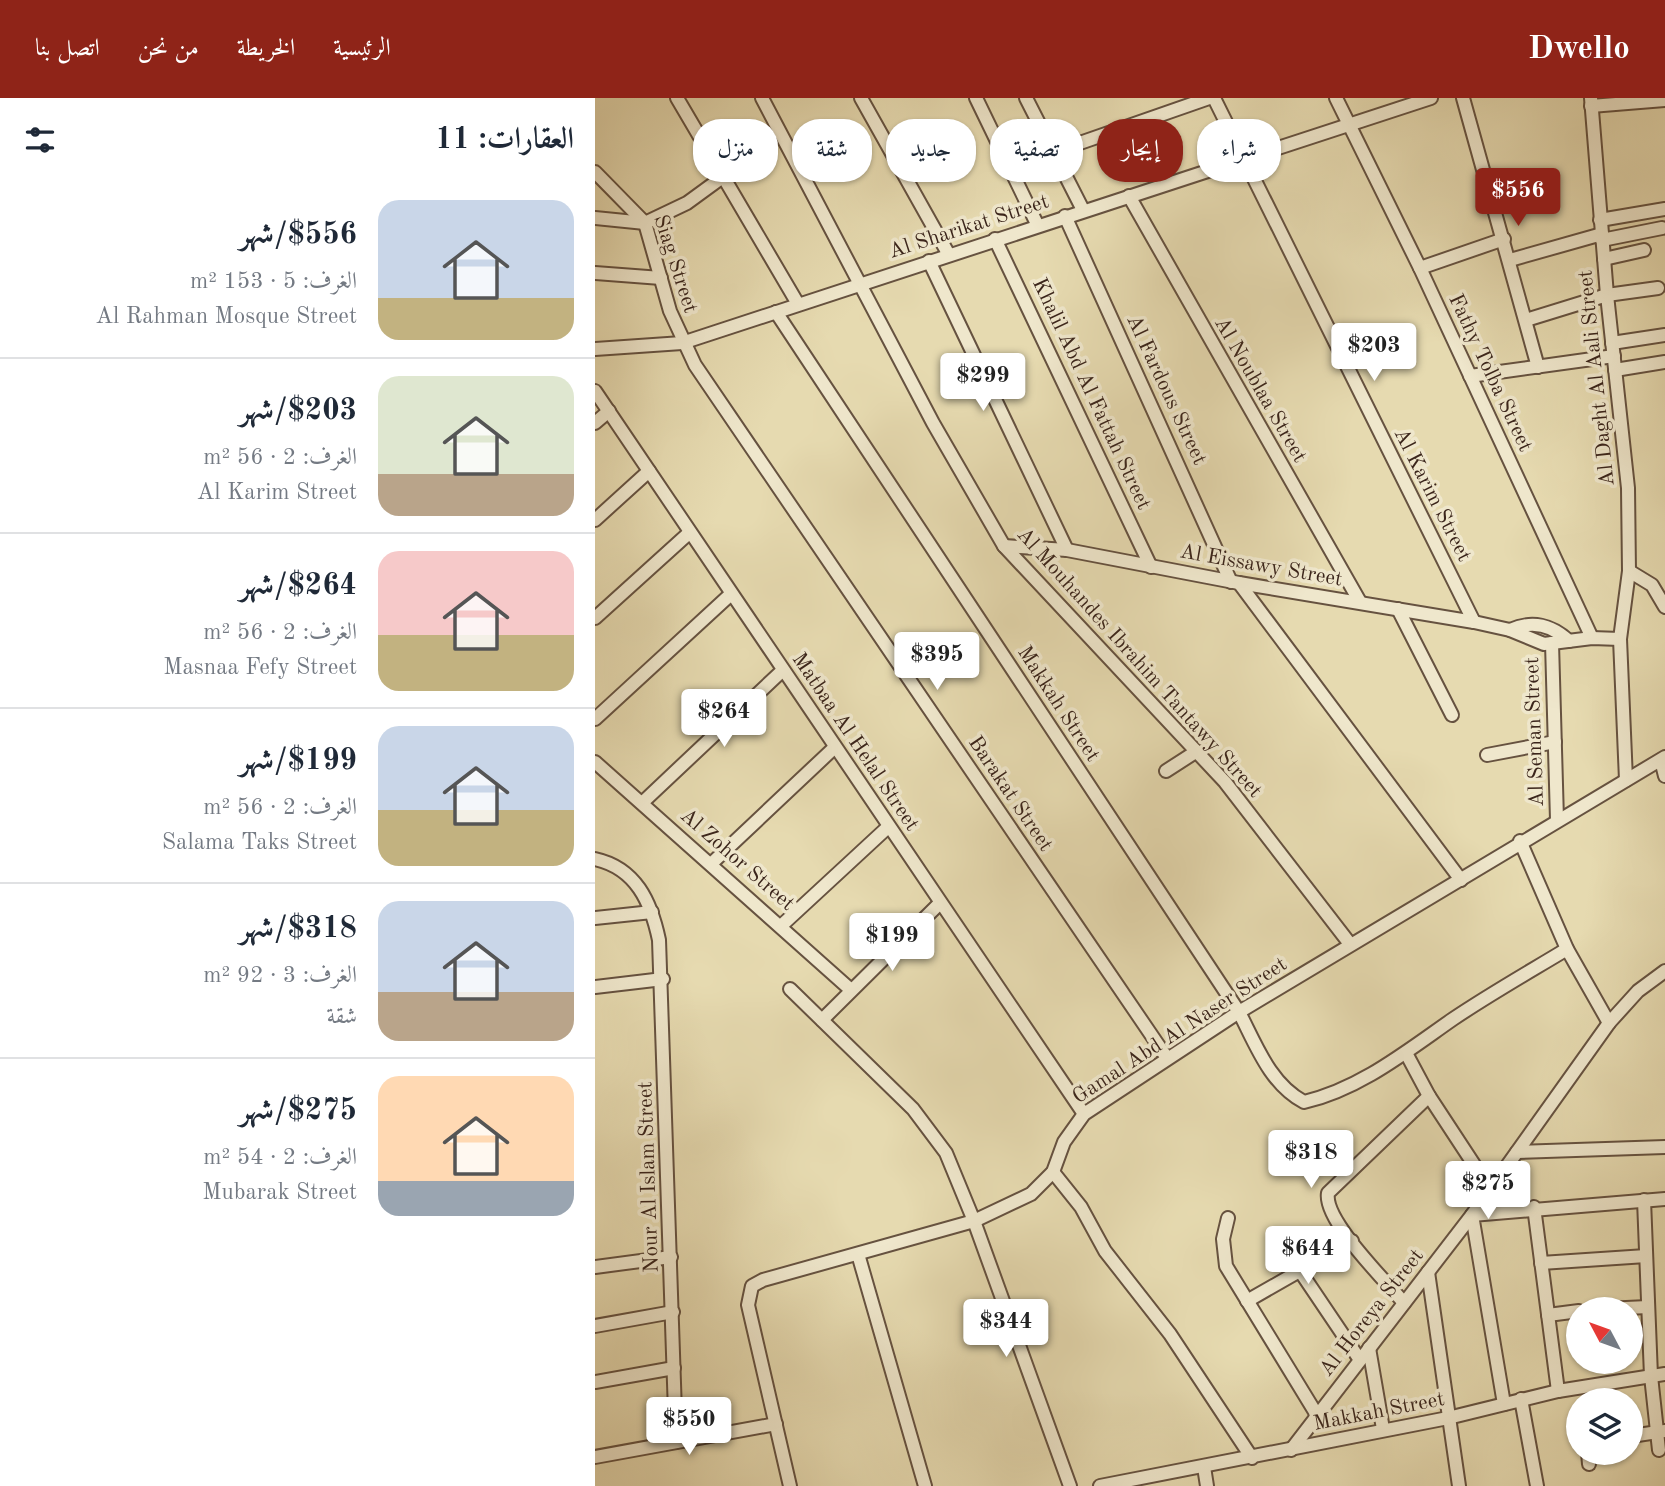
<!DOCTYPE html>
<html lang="ar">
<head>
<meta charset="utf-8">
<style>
  :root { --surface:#fff; --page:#f6f6f7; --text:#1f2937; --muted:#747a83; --line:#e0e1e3; --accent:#8f2418 }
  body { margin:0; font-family:"Old Standard TT",Amiri,serif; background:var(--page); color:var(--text); direction:rtl; height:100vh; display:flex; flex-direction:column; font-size:26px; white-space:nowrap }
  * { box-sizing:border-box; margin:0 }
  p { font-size:23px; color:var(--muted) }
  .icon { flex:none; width:38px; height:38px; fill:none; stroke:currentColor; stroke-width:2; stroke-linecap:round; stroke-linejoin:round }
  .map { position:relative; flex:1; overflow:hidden; direction:ltr }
  .panel { display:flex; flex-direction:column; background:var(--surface); width:595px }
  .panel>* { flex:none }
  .top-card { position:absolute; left:21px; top:21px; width:665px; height:63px; direction:rtl; display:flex; gap:14px }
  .needle { width:46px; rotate:311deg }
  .tools { position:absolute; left:971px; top:1199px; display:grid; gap:14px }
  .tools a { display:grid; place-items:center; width:77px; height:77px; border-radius:50%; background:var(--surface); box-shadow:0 2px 5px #0004; font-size:35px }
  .price { position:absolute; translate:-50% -60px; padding:0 16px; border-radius:7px; background:#fff; color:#222; font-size:23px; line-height:46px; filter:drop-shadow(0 2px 4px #0008) }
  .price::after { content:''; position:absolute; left:50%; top:42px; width:21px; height:16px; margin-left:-10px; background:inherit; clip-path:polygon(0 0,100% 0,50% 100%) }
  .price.current { background:var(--accent); color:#fff }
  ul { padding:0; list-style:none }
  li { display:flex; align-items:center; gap:21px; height:175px; padding:0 21px }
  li+li { border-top:2px solid var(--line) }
  li span { display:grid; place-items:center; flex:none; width:196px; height:140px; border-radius:21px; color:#555 }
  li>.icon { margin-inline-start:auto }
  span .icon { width:84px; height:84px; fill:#fffc; stroke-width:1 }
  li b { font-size:30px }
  h2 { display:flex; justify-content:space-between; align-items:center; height:84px; padding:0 21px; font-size:30px }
  .tag { padding:0 24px; border-radius:28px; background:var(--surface); box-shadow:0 2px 5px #0004; font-size:24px; line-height:63px }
  .tag.current { background:var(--accent); color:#fff }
  header { display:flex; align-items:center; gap:42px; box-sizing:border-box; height:98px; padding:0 35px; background:var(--accent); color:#fff }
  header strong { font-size:33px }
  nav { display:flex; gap:38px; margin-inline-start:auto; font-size:24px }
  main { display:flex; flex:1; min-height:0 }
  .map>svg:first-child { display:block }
</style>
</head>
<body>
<header>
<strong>Dwello</strong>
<nav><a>الرئيسية</a><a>الخريطة</a><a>من نحن</a><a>اتصل بنا</a></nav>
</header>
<main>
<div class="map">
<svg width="1070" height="1388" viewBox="0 0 1070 1388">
  <rect width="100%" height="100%" fill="#e6dab0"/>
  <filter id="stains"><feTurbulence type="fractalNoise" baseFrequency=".00286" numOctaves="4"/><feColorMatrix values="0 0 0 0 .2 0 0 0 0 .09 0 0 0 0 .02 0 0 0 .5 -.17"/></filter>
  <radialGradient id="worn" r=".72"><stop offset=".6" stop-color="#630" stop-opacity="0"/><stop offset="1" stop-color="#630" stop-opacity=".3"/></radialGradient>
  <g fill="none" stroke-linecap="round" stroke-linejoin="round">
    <defs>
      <g id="minor">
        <polyline points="82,0 203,206"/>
        <polyline points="167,0 338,325 409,448 630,684 755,846"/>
        <polyline points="266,0 354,157"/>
        <polyline points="381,0 442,126"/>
        <polyline points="431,0 488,112"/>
        <polyline points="619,0 879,524"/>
        <polyline points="741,0 825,170 997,540"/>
        <polyline points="868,0 943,269"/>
        <polyline points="996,0 1012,197 1033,390 1034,473 1025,541 1031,682"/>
        <polyline points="996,8 1070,2"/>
        <polyline points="459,54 614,0"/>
        <polyline points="0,74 50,125 75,213 100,267 572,960"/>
        <polyline points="534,98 765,504"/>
        <polyline points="470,118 636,484"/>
        <polyline points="0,120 50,125 92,105 129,78"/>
        <polyline points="1005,122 1070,111"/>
        <polyline points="400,141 556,469"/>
        <polyline points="1007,142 1067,130"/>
        <polyline points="1009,161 1049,152"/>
        <polyline points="915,162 1007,136"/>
        <polyline points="334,163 472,452"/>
        <polyline points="825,170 909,141"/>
        <polyline points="0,175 66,180"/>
        <path d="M 181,214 L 644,914 C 661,947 675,986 709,1004 C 765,991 812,953 858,921 C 895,896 934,874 972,851"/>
        <polyline points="931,222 1012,197 1063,190"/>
        <polyline points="1017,245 1070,237"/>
        <polyline points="0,251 87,245 836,0"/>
        <polyline points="1020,272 1070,264"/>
        <polyline points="875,278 1019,258"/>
        <polyline points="0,293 489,1016"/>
        <polyline points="0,325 14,313"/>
        <polyline points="0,422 54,373"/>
        <polyline points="409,448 472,452 644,485 879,524 915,532 949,546 997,540 1025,541"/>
        <polyline points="1034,473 1057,487 1070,509"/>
        <polyline points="644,485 866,782"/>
        <polyline points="803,511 857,617"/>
        <polyline points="0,520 94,435"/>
        <path d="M 915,532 C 937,522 957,527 974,543"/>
        <polyline points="957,545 962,722"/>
        <polyline points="0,621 136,496"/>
        <polyline points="892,657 960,644"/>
        <polyline points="1066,662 1070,678"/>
        <polyline points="0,664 256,892"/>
        <polyline points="571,673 602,653"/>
        <polyline points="47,705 188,572"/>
        <polyline points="925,743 972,851 1014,925"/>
        <path d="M 0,761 C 41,770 56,804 64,842 L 81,1344"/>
        <polyline points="117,765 240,649"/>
        <polyline points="0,820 57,814"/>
        <polyline points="187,827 293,729"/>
        <polyline points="0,889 68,881"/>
        <polyline points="195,891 318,1011 351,1055 379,1123 475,1388"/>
        <polyline points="227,922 345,805"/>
        <polyline points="811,955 834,998 895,1091"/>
        <polyline points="922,1054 1070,1049"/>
        <polyline points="458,1074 486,1109 510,1153 575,1236 657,1360"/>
        <polyline points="1049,1102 1056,1278 1064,1352"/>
        <polyline points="939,1109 963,1293"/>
        <polyline points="633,1120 628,1141 631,1168 722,1317"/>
        <polyline points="263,1156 330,1388"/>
        <polyline points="946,1165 1051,1158"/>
        <polyline points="0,1169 76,1159"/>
        <polyline points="705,1173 765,1262"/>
        <polyline points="833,1174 864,1388"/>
        <polyline points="652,1203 757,1143"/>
        <path d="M 809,1205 C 791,1183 728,1122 733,1095 L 834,998"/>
        <polyline points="1009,1211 1053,1209"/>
        <polyline points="953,1217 984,1213"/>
        <polyline points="0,1228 78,1214"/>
        <polyline points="774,1250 788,1331"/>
        <polyline points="0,1284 79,1270"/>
        <polyline points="926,1301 942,1388"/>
        <polyline points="909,1306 877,1117 1070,1101"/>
        <polyline points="1036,1338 1070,1333"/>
        <polyline points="696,1352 877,1117 1014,925 1043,893 1070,873"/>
        <polyline points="993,1354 994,1366"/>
        <polyline points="0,1359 181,1326"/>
        <polyline points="609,1369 612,1388"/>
        <polyline points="195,1388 153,1207 157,1188 168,1182 379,1123 436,1096 458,1074 469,1044 489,1016 644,914 1070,659"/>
        <polyline points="505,1388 853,1320 963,1293 1070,1276"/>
      </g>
    </defs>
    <use href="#minor" stroke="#665240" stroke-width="16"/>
    <use href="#minor" stroke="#efe7cc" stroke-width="12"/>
  </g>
  <g text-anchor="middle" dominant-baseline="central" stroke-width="7" stroke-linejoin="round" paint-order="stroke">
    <g font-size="21" fill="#3b251b" stroke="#efe7cc">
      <text transform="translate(374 129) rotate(-18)">Al Sharikat Street</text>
      <text transform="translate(80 166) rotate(72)">Siag Street</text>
      <text transform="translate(895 275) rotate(65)">Fathy Tolba Street</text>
      <text transform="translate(1002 280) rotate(-96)">Al Daght Al Aali Street</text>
      <text transform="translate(571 292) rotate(65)">Al Fardous Street</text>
      <text transform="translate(665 292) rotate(60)">Al Noublaa Street</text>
      <text transform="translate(496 296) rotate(65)">Khalil Abd Al Fattah Street</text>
      <text transform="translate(837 397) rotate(63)">Al Karim Street</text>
      <text transform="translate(666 468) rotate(10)">Al Eissawy Street</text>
      <text transform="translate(544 565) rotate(48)">Al Mouhandes Ibrahim Tantawy Street</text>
      <text transform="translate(463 606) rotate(57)">Makkah Street</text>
      <text transform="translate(940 634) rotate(-92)">Al Seman Street</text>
      <text transform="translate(260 644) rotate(56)">Matbaa Al Helal Street</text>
      <text transform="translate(415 696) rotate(56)">Barakat Street</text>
      <text transform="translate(142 762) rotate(41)">Al Zohor Street</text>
      <text transform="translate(585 933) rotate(-33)">Gamal Abd Al Naser Street</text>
      <text transform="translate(54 1079) rotate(-92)">Nour Al Islam Street</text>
      <text transform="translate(777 1215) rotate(-52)">Al Horeya Street</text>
      <text transform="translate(784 1314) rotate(-11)">Makkah Street</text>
    </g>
  </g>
  <rect width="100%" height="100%" filter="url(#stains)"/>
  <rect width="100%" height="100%" fill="url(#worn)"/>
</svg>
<div class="tools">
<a><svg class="needle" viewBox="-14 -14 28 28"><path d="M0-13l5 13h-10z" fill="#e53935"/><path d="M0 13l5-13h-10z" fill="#747a83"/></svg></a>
<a><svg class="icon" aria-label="layers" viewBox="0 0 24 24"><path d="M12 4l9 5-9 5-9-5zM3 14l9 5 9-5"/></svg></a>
</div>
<b class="price current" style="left:923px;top:130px">$556</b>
<b class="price" style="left:779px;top:285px">$203</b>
<b class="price" style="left:388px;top:315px">$299</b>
<b class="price" style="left:342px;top:594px">$395</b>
<b class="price" style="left:129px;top:651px">$264</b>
<b class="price" style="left:297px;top:875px">$199</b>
<b class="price" style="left:716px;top:1092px">$318</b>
<b class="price" style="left:893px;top:1123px">$275</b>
<b class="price" style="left:713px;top:1188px">$644</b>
<b class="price" style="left:411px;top:1261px">$344</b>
<b class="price" style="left:94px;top:1359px">$550</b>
<div class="top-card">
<a class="tag">شراء</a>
<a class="tag current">إيجار</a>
<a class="tag">تصفية</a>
<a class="tag">جديد</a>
<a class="tag">شقة</a>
<a class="tag">منزل</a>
</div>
</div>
<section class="panel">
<h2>العقارات: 11<svg class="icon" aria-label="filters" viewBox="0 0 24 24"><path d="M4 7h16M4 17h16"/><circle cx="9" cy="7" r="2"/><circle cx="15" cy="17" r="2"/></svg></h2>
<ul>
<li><span style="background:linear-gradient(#c9d6e8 70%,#c2b280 0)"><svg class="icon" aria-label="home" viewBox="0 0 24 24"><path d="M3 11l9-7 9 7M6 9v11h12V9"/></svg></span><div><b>$556/شهر</b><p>الغرف: 5 · 153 m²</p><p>Al Rahman Mosque Street</p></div></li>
<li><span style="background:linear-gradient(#dfe7d0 70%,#b9a48a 0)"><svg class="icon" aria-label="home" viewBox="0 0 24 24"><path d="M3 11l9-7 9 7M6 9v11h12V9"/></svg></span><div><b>$203/شهر</b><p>الغرف: 2 · 56 m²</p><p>Al Karim Street</p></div></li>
<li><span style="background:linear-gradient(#f6c9c9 60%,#c2b280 0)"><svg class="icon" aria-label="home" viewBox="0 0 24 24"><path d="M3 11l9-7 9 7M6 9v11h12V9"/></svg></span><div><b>$264/شهر</b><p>الغرف: 2 · 56 m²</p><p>Masnaa Fefy Street</p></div></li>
<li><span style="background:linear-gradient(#c9d6e8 60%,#c2b280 0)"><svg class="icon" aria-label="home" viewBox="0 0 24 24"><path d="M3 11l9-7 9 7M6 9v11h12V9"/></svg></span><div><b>$199/شهر</b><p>الغرف: 2 · 56 m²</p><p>Salama Taks Street</p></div></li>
<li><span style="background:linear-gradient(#c9d6e8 65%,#b9a48a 0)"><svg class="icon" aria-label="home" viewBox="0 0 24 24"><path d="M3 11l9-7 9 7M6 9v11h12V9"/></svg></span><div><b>$318/شهر</b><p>الغرف: 3 · 92 m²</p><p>شقة</p></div></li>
<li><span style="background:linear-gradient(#ffd9b3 75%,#9aa5b1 0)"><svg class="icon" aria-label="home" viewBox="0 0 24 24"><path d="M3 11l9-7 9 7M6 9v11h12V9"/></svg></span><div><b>$275/شهر</b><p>الغرف: 2 · 54 m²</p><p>Mubarak Street</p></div></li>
</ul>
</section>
</main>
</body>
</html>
